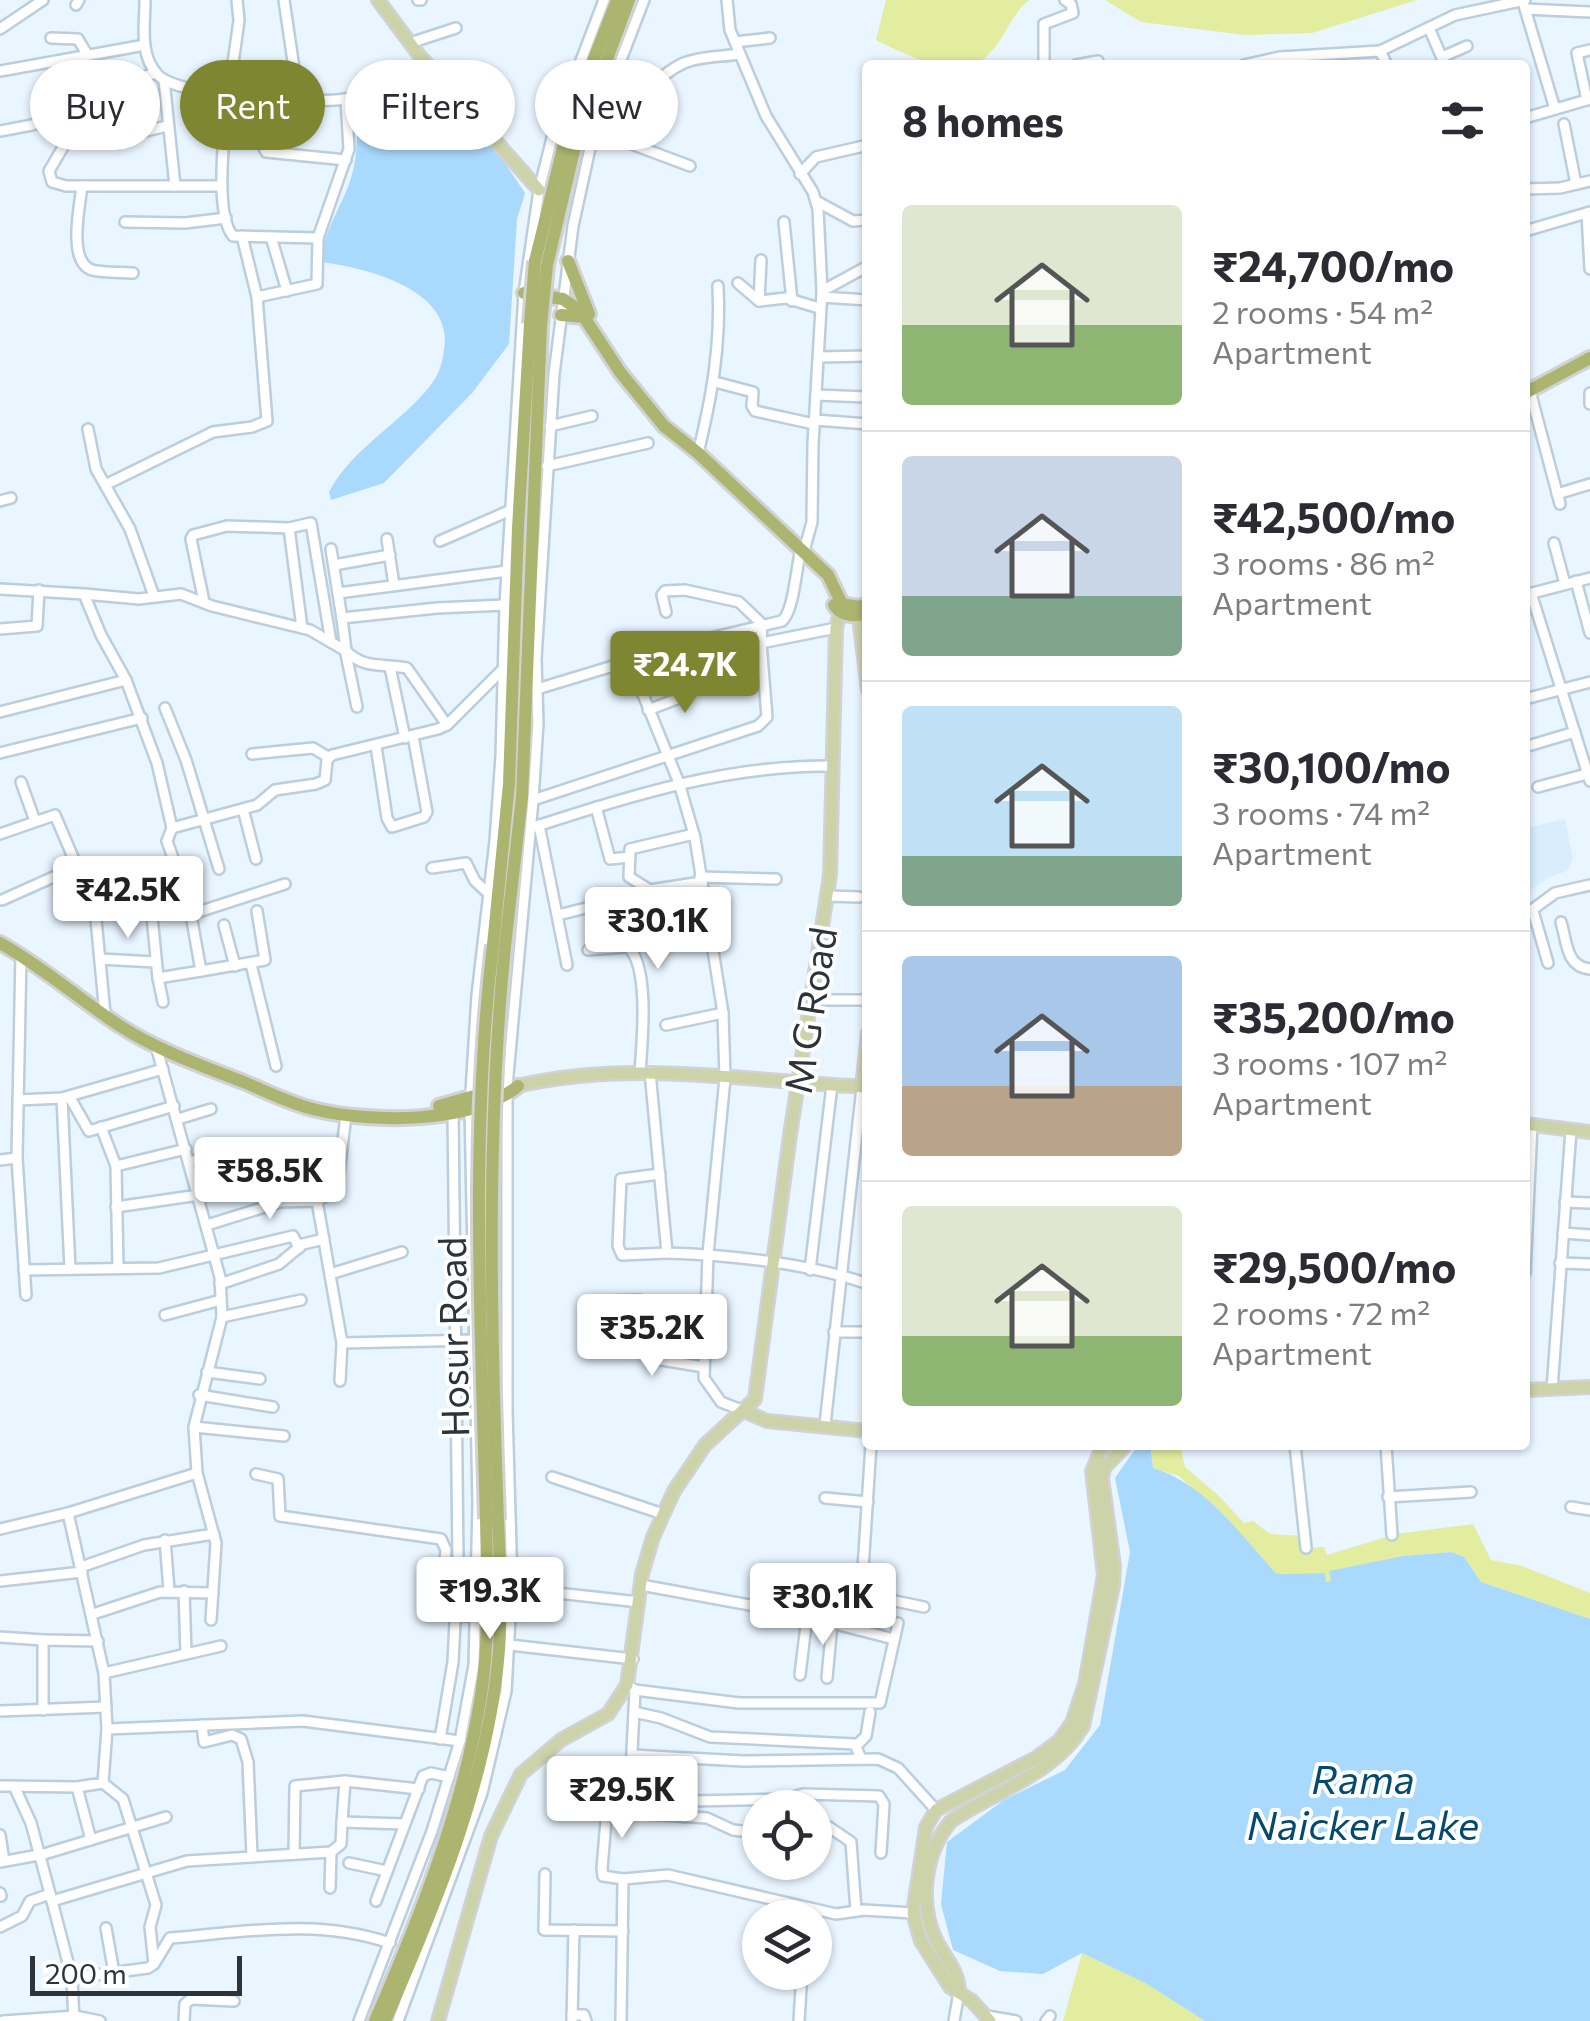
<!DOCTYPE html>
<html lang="en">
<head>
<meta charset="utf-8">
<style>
  :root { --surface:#fff; --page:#f7f7f7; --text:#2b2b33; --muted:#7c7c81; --line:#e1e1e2; --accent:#7e8632 }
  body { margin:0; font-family:Commissioner,sans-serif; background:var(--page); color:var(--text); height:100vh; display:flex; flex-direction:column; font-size:38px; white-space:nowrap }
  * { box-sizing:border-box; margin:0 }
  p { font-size:32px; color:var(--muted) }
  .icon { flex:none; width:55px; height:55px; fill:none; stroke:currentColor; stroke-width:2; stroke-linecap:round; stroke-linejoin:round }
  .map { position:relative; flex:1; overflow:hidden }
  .details { position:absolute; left:862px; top:60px; width:668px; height:1390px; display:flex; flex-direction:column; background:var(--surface); border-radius:10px; box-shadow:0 2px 8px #0004 }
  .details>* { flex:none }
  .guide { position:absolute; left:30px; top:60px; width:682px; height:90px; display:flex; gap:20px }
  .fabs { position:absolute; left:742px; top:1790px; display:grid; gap:20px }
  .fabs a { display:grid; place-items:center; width:90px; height:90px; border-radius:50%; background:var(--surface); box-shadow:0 2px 8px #0004; font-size:50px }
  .scale { position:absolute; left:30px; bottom:25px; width:212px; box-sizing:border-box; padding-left:10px; border:5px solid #2c343a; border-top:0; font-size:28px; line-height:35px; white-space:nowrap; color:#2c343a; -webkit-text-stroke:8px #fff; paint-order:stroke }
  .price { position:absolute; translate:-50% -85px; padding:0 22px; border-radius:10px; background:#fff; color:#222; font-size:32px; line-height:65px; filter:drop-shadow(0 2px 5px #0008) }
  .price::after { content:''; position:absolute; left:50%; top:60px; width:30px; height:22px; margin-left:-15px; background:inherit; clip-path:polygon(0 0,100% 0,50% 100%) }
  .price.active { background:var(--accent); color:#fff }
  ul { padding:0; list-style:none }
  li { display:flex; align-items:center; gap:30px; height:250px; padding:0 40px }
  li+li { border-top:2px solid var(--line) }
  li span { display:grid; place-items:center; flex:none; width:280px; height:200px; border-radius:10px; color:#555 }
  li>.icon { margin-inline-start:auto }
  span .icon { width:120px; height:120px; fill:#fffc; stroke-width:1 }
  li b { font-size:42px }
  h2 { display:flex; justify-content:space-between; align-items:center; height:120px; padding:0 40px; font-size:42px }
  .pill { padding:0 35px; border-radius:45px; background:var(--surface); box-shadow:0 2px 8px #0004; font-size:35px; line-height:90px }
  .pill.active { background:var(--accent); color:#fff }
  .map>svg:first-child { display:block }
</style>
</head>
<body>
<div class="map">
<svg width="1590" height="2021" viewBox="0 0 1590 2021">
  <rect width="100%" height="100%" fill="#e9f5ff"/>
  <polygon fill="#d8eefe" points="1565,819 1573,859 1567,871 1549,877 1525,894 1525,828"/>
  <g fill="#e2eda0">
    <path d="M 886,0 L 1029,0 C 1010,16 1004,40 987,56 C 958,83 905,54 876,40 Z"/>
    <polygon points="1105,0 1417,0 1312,33 1245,35 1141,22"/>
    <polygon points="1150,1445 1180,1445 1185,1467 1218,1495 1244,1523 1253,1521 1270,1534 1305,1536 1307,1548 1324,1547 1327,1555 1396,1534 1473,1524 1491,1560 1522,1566 1590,1593 1590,1619 1481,1582 1464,1557 1451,1552 1403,1556 1330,1571 1332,1581 1325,1582 1324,1573 1277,1574 1235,1528 1179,1476 1153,1468"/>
    <polygon points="1082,1953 1145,1983 1205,2021 1063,2021"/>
  </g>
  <g fill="#a9d9fc">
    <path d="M 434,86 L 498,153 L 525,193 L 517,219 L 509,344 L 472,393 L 384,483 L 331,500 L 329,492 C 352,448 400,424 430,386 C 439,375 442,364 444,350 C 455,290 368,268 321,262 C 323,232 341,208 350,181 C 359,155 357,130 356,103 Z"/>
    <path d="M 1138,1445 L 1150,1445 L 1153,1468 C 1206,1484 1239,1534 1277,1574 L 1325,1573 L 1326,1582 L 1331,1581 L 1329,1571 L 1403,1556 L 1451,1552 L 1464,1557 L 1481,1582 L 1590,1619 L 1590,2021 L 1205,2021 L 1145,1983 L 1082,1953 L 1043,1974 L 1000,1971 L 953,1950 L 941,1904 L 947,1842 L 1004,1800 L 1065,1770 L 1100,1725 L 1130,1552 L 1115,1478 Z"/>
  </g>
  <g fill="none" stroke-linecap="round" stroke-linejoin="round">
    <defs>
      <g id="minor">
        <path d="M 145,0 C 145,25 139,54 157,74 C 177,98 313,104 345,99 C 374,95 405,81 433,72"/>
        <path d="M 237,0 L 239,20 C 234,63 207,206 233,236 L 318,238"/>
        <polyline points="284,0 299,102"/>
        <polyline points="418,0 421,0"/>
        <polyline points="727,0 730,30 766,116 813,192 818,209 822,291 813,444 812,522 804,551"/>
        <polyline points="1523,2 1555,109"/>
        <polyline points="76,5 79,0"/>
        <polyline points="1525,9 1590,12"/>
        <polyline points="1429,28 1445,65"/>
        <polyline points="0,29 43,0"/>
        <polyline points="51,38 78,39 87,54"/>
        <polyline points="735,42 770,38"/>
        <polyline points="410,43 456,28"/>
        <polyline points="1380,51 1455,15 1525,0"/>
        <polyline points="1442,57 1467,46"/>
        <polyline points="1044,65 1044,24 1073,13 1071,4 1065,0"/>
        <polyline points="1076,65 1098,61"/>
        <polyline points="1244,65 1280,57 1380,51 1387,65"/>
        <polyline points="0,71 145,45"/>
        <polyline points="164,80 175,186"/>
        <polyline points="267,99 262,144 266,152 346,160"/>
        <polyline points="1587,100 1577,53 1590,50"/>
        <polyline points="69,112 73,130 49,171 52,182 66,186 220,186"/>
        <polyline points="1525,118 1590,99"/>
        <polyline points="1564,124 1576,184"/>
        <polyline points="594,130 690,166"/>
        <polyline points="0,131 32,125 69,112 108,87 156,73"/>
        <path d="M 622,141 L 638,109 L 644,88 C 661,81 667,70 684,63 C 700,56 721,57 739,54"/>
        <polyline points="96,143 167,126"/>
        <polyline points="800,174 816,157 868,145"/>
        <path d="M 82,186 C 80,205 67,262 92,270 C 104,273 120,272 133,273"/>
        <polyline points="1525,189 1560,188 1590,181"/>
        <polyline points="816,201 853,221 868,220"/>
        <polyline points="1587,213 1590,269"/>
        <polyline points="125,222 185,223 226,218"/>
        <polyline points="784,222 792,301"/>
        <polyline points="1525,231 1590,212"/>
        <polyline points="242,236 257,297 317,284 318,238 349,149 346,99"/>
        <polyline points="271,237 287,291"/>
        <polyline points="738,283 759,301 786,298 819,308"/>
        <polyline points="822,291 868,266"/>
        <polyline points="822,297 868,300"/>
        <polyline points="759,301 761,260"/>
        <polyline points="819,357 868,356"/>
        <polyline points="715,382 753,392 752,406 755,411 814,424"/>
        <polyline points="1530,391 1560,504"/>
        <polyline points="1590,393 1590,404"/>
        <polyline points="816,395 866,397"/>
        <polyline points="815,420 868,424"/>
        <polyline points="550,426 592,416"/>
        <polyline points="88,429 96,469 130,529 154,596"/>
        <path d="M 698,453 C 712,396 721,345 718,286"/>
        <polyline points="547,466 648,443"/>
        <polyline points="107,484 213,432 252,427 267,421 257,297"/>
        <polyline points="1557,494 1590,484"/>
        <polyline points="0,501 11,498"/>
        <polyline points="387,539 394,585"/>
        <polyline points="440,541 511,510"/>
        <polyline points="1554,543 1565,584"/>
        <polyline points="331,549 342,619"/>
        <polyline points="334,565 390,555"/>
        <polyline points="1576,581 1590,633"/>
        <polyline points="0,589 84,594 101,635 126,680 157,763 172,828 167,841 189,904 95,909 105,1014"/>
        <polyline points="338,593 507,571"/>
        <polyline points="1531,593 1590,781"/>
        <polyline points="84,594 139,599 181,594 212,606 310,630 346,651 342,618 437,608 505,605"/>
        <polyline points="1525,595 1590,578"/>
        <polyline points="204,602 191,539 193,535 227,526 289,528"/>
        <polyline points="666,612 662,595 665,591 685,590 739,602 762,624 761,643"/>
        <polyline points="302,628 289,528 311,523 331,642"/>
        <polyline points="0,629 37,626 39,590"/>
        <path d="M 346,651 C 365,670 384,663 407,668 L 447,725"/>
        <polyline points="346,654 357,707"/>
        <polyline points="629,660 679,783 695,838 723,1013 725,1078 708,1254 704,1378 721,1402 744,1411"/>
        <polyline points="390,667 405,738"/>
        <path d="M 537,689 L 689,643 L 782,621 C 794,611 796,568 801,549"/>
        <polyline points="1525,699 1590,682"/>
        <polyline points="165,708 186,760 219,869"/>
        <polyline points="648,710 682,697 693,684 704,681"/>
        <polyline points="0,712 126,680"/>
        <polyline points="376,746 387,818 392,827 424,817 427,812 413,736"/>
        <polyline points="1528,746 1575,732"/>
        <polyline points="0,753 142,718"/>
        <polyline points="252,754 313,748 328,757"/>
        <polyline points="21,782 35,821"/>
        <polyline points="1538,787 1590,773"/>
        <polyline points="533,800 758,726 767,717 761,643 836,628"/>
        <polyline points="596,807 610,859 630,857"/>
        <polyline points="243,809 256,859"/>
        <polyline points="539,825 567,965"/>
        <polyline points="172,828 257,805 275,790 316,784 325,780 327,760 332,755 438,729 447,725 503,669"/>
        <path d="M 531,828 C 628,796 728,765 831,766"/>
        <polyline points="0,834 55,815 95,909"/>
        <polyline points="694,834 630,849 629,877 650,890 701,882"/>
        <polyline points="432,868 466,863 475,881 489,894"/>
        <polyline points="700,877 776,879"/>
        <polyline points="827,896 859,897"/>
        <polyline points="2,900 78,866"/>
        <polyline points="151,906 158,978 201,971 189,904"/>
        <polyline points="1533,911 1548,963"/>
        <polyline points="192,914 285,884"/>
        <polyline points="558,915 626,898 634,927"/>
        <polyline points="1525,915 1555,893 1590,885"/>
        <path d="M 1561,922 C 1567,942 1566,967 1590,969"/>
        <polyline points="224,925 235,966"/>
        <path d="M 588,950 L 628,947 C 650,966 642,1044 640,1072"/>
        <polyline points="21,954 17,1158 26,1295"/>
        <polyline points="100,959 155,962"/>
        <polyline points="251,964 276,1066"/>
        <polyline points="201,971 265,960 257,911"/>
        <polyline points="158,978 163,1002"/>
        <polyline points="811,1000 868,1000"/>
        <polyline points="666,1025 723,1013"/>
        <polyline points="156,1046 220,1277 222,1317 194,1427 197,1473 216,1543 211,1620"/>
        <path d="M 650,1072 L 667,1253 C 728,1255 809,1263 868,1284"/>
        <polyline points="69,1096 89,1131 174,1106"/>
        <polyline points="62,1098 70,1269"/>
        <polyline points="18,1100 62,1098 163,1069"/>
        <polyline points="178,1119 211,1109"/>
        <polyline points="101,1127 116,1166 186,1149"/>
        <polyline points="0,1160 17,1158"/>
        <polyline points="190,1162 234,1148"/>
        <polyline points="116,1166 118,1268"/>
        <polyline points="660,1174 621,1179 618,1246 622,1255 667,1253"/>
        <polyline points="317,1201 342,1343 340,1381"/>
        <polyline points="1565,1202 1590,1203"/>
        <polyline points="116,1207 199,1195 244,1181"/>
        <polyline points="207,1225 281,1202 317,1201 331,1193 339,1174 346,1115"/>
        <polyline points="1563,1233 1590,1235"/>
        <polyline points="1560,1263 1590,1264"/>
        <polyline points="24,1270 159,1268 293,1236 299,1248"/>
        <polyline points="810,1270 832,1085"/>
        <polyline points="1525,1273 1532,1125"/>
        <polyline points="330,1274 402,1252"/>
        <polyline points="220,1284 279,1264 303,1244 324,1239"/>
        <polyline points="165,1315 221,1300"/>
        <polyline points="222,1317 301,1300"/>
        <polyline points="664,1320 706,1322"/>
        <polyline points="612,1329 608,1301 639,1300 655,1359 704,1367"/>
        <polyline points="834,1332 868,1332"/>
        <polyline points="342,1343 474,1340"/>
        <polyline points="207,1372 260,1379"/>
        <polyline points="1552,1389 1571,1130"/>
        <polyline points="199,1395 273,1407"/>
        <polyline points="825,1425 862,1087"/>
        <polyline points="194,1427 284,1436"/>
        <polyline points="1295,1445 1306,1548"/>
        <polyline points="1386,1445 1392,1535"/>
        <polyline points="256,1474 278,1479 280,1516 441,1539 446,1550 440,1610 445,1614 477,1617"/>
        <polyline points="552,1477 663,1514"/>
        <polyline points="1388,1497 1471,1492"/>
        <polyline points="825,1498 868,1502"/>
        <polyline points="1571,1507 1590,1510"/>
        <polyline points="0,1529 68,1513 197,1473"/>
        <polyline points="165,1540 169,1590"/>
        <polyline points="81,1567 144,1545 214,1534"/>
        <polyline points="0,1581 82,1572"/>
        <polyline points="641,1585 788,1612 894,1639"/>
        <polyline points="512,1588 639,1602"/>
        <polyline points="184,1591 186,1654"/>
        <polyline points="861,1594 924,1607"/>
        <polyline points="93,1614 160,1592 213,1593"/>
        <polyline points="859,1630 871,1445"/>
        <polyline points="0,1637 43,1640"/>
        <polyline points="510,1645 633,1659"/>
        <polyline points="104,1673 221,1646"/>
        <polyline points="800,1675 807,1617"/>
        <polyline points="827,1678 832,1623"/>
        <polyline points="635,1690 739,1703 880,1703 898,1623"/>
        <polyline points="43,1710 43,1640 98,1641"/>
        <polyline points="0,1711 106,1707"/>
        <polyline points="634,1712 661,1718 710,1737 855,1744 861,1759"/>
        <polyline points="202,1725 204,1742 232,1735 241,1739 248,1762 252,1856"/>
        <polyline points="107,1729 303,1721 460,1741"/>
        <polyline points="440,1739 453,1662 458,1561 453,1112"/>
        <polyline points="857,1745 866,1736 870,1712"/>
        <polyline points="632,1755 743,1761 878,1759 898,1768 936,1810"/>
        <polyline points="103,1783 123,1799 156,1905 150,1927 154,1964"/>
        <polyline points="0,1786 77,1787 103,1783 107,1729 104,1673 68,1513"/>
        <polyline points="14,1786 31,1823 52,1901"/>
        <polyline points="77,1787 91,1840"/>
        <polyline points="626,1800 646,1814 707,1818 733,1830 760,1833"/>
        <polyline points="684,1817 684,1805 693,1801 786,1799 803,1794 879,1796 884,1804 881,1853"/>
        <polyline points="342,1822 345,1781"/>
        <polyline points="815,1829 829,1827 851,1842 856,1911"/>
        <polyline points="0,1835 4,1861"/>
        <polyline points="294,1854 295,1786 345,1781 419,1789"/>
        <polyline points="0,1862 44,1854 166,1817"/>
        <polyline points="349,1863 387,1871"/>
        <polyline points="545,1874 544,1930 623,1931"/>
        <polyline points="623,1879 668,1875 836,1914 864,1910 913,1913"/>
        <polyline points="330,1888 331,1852"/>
        <polyline points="0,1893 1,1896"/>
        <polyline points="376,1901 423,1776 431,1773 449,1777"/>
        <polyline points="0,1927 22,1916 30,1901 50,1894"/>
        <polyline points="106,1928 114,1973"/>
        <path d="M 72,1978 L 148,1968 L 154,1964 L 170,1938 C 244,1932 318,1918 390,1943"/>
        <polyline points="572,2015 584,2015 586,2021"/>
        <polyline points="987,2016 1016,2021"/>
        <polyline points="3,2021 75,2016 100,2021"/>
        <polyline points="74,2021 72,1978 52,1901 187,1861 331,1852 341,1844 342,1822 404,1824"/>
        <polyline points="184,2021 185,2004 191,1999 234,2001"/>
        <polyline points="359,2021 432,1831 460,1741 474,1665 478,1505 470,1108 477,995 495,841 501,756 505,605 524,293 539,190 553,134 604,0"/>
        <polyline points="398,2021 482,1793 506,1691 512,1583 507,1411 507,1086 533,800 538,723 536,659 554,374 573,226 594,130 644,0"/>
        <polyline points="572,2021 574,1930"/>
        <polyline points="621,2021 623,1879 603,1876 602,1869 607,1808 626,1800 630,1792 635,1690 627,1685"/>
        <polyline points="799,2021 802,1972"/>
        <polyline points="954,2021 959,1992"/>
        <polyline points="1046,2021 1050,2016"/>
      </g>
      <g id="major">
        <polyline points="378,0 419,55 539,190"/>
        <polyline points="858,610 868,690"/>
        <path d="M 518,1086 C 633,1059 752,1082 868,1087"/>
        <polyline points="862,1087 868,1033"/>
        <polyline points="1525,1124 1590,1132"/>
        <polyline points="1525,1390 1590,1387"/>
        <polyline points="744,1411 767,1421 868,1431"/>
        <path d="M 959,1992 C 959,1972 946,1959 937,1942 C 918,1904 924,1853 951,1821 C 995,1791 1055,1774 1083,1726 L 1113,1586 L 1114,1566 L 1102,1478 L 1104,1468 L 1126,1445"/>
        <polyline points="438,2021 491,1836 521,1774 561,1740 608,1714 627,1685 642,1574 653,1537 674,1491 705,1445 755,1399 790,1135 830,875 836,628 842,604"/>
        <polyline points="990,2021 972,2001 950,1987 921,1941 913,1913 926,1827 936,1810 1036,1758 1059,1741 1072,1723 1085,1684 1104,1575 1092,1471 1103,1445"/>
      </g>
      <g id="highway">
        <polyline points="535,261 570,120 617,0"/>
        <polyline points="568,261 589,314"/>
        <polyline points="547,265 576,142 629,0"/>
        <polyline points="524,293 563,299 580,311 620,372 664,426 698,453 828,575 842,604 858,607 868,604"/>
        <polyline points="561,315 585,317"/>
        <polyline points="1525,393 1590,358"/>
        <path d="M 834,605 C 842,617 854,617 868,613"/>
        <path d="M 0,943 C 43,967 79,999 120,1026 C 159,1051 203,1066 246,1083 C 270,1093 291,1104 317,1110 C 373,1123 472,1124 518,1086"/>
        <polyline points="493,945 509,784 518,528 530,324"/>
        <polyline points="505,946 522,797 541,326"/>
        <polyline points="439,1106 492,1091"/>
        <path d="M 375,2021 C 420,1918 464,1806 481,1695 C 490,1637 487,1578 486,1519"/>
        <path d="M 385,2021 C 436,1904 489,1778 499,1650 C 502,1606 500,1563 498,1520"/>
      </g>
    </defs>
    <use href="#minor" stroke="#bacede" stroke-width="14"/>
    <use href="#major" stroke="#d1d2d4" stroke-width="16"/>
    <use href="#highway" stroke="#d1d2d4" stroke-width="18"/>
    <use href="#minor" stroke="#fff" stroke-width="9"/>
    <use href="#major" stroke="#cdd3a9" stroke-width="11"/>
    <use href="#highway" stroke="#acb570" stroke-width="12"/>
    <defs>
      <g id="highway-bridge">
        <polyline points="530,324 535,261"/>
        <polyline points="541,326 547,265"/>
        <path d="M 486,1519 C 481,1328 470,1135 493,945"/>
        <path d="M 498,1520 C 491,1328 486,1137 505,946"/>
      </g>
    </defs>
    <use href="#highway-bridge" stroke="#d1d2d4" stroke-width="18" stroke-linecap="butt"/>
    <use href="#highway-bridge" stroke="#acb570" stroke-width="12"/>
  </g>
  <g text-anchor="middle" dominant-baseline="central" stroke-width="8" stroke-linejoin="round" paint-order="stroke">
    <g font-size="38" fill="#2c343a" stroke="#fff">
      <text transform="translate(809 1010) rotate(-81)">M G Road</text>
      <text transform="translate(452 1337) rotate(-91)">Hosur Road</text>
    </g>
    <g font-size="40" font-style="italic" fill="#044a6f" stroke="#fff">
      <text x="1363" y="1777">Rama<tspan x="1363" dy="46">Naicker Lake</tspan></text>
    </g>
  </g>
</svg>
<div class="fabs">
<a><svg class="icon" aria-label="locate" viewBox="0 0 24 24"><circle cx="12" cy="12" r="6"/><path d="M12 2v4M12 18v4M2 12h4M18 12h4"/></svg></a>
<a><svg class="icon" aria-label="layers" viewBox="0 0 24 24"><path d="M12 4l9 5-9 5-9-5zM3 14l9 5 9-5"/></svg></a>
</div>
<div class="scale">200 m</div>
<b class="price active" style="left:685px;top:716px">₹24.7K</b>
<b class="price" style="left:128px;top:941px">₹42.5K</b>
<b class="price" style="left:658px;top:972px">₹30.1K</b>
<b class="price" style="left:270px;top:1222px">₹58.5K</b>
<b class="price" style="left:652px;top:1379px">₹35.2K</b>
<b class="price" style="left:490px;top:1642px">₹19.3K</b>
<b class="price" style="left:823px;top:1648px">₹30.1K</b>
<b class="price" style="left:622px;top:1841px">₹29.5K</b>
<div class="guide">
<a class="pill">Buy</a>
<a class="pill active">Rent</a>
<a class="pill">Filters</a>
<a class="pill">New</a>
</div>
<section class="details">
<h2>8 homes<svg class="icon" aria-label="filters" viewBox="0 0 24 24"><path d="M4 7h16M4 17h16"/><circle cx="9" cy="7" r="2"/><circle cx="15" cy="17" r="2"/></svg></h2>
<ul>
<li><span style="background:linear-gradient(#dfe7d0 60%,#8fb573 0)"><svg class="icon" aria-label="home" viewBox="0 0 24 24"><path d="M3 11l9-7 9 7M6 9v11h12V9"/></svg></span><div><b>₹24,700/mo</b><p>2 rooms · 54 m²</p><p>Apartment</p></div></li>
<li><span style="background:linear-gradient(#c9d6e8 70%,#7fa58c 0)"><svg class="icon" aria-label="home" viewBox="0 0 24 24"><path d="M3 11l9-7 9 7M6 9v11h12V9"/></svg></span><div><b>₹42,500/mo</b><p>3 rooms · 86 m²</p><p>Apartment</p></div></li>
<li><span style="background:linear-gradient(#bfe0f5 75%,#7fa58c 0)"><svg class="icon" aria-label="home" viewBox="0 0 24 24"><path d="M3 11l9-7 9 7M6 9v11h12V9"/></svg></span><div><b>₹30,100/mo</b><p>3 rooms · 74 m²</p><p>Apartment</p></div></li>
<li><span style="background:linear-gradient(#a9c7e8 65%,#b9a48a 0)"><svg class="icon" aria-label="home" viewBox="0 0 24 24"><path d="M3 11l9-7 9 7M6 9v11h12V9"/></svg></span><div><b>₹35,200/mo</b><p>3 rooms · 107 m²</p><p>Apartment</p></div></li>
<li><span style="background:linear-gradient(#dfe7d0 65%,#8fb573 0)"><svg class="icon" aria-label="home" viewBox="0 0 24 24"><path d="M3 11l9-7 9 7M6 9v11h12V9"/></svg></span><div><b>₹29,500/mo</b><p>2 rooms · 72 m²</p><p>Apartment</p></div></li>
</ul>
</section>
</div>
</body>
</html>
